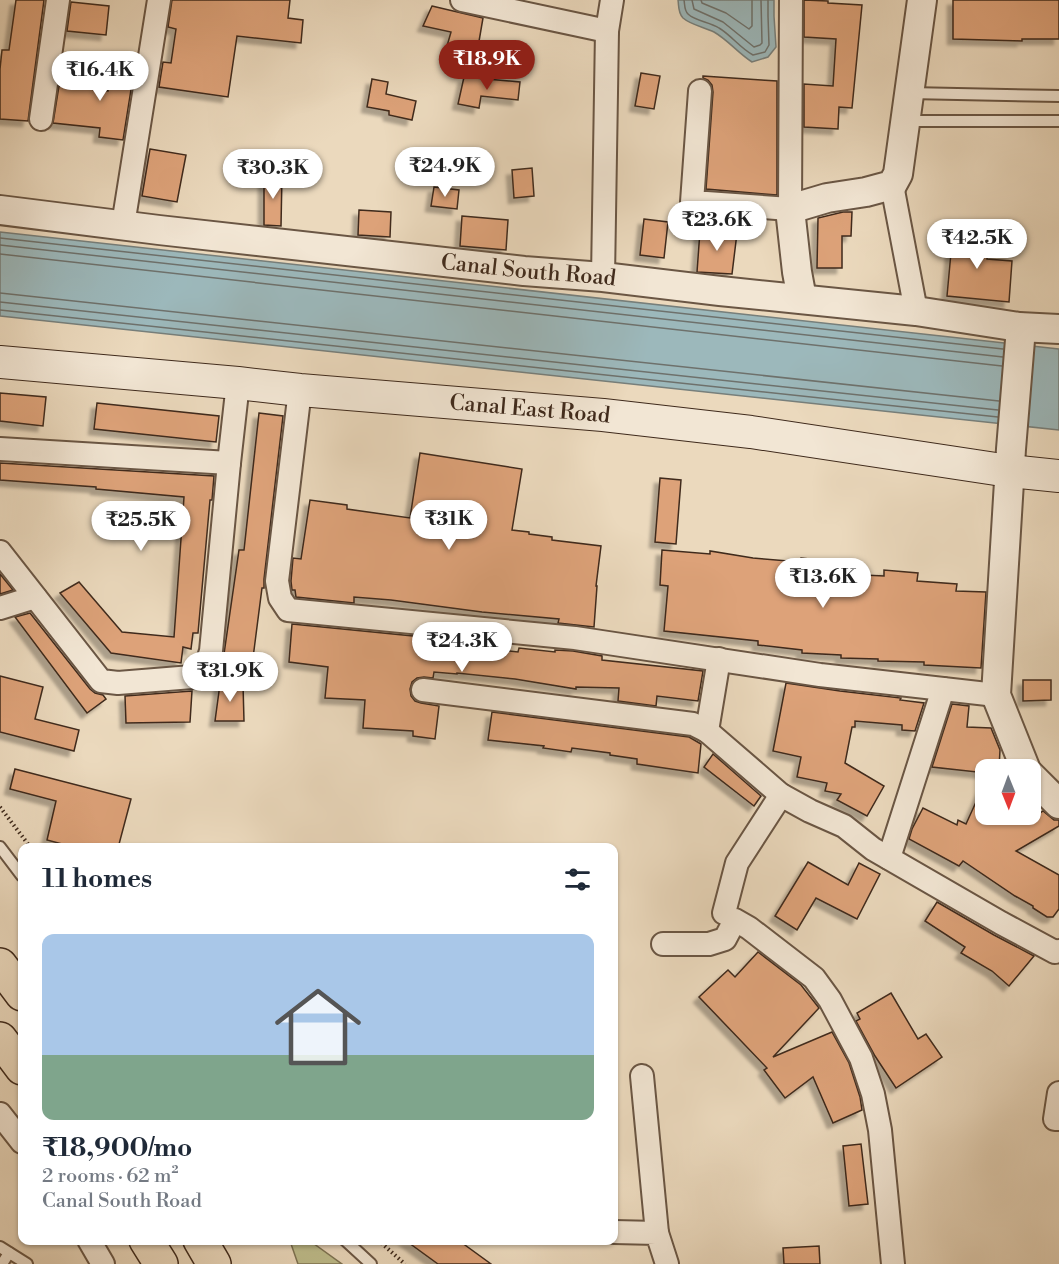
<!DOCTYPE html>
<html lang="en">
<head>
<meta charset="utf-8">
<style>
  :root { --surface:#fff; --page:#f2f2f3; --text:#1f2937; --muted:#747a83; --accent:#8f2418 }
  body { margin:0; font-family:"Libre Bodoni",serif; background:var(--page); color:var(--text); height:100vh; display:flex; flex-direction:column; font-size:22px; white-space:nowrap }
  * { box-sizing:border-box; margin:0 }
  p { font-size:20px; color:var(--muted) }
  .icon { flex:none; width:33px; height:33px; fill:none; stroke:currentColor; stroke-width:2; stroke-linecap:round; stroke-linejoin:round }
  .map { position:relative; flex:1; overflow:hidden }
  .drawer { position:absolute; left:18px; top:843px; width:600px; height:402px; display:flex; flex-direction:column; background:var(--surface); border-radius:12px; box-shadow:0 2px 4px #0004 }
  .drawer>* { flex:none }
  .needle { width:39px; rotate:179deg }
  .controls { position:absolute; left:975px; top:759px; display:grid; gap:12px }
  .controls a { display:grid; place-items:center; width:66px; height:66px; border-radius:12px; background:var(--surface); box-shadow:0 2px 4px #0004; font-size:30px }
  .price { position:absolute; translate:-50% -51px; padding:0 14px; border-radius:21px; background:#fff; color:#222; font-size:20px; line-height:39px; filter:drop-shadow(0 2px 3px #0008) }
  .price::after { content:''; position:absolute; left:50%; top:36px; width:18px; height:14px; margin-left:-9px; background:inherit; clip-path:polygon(0 0,100% 0,50% 100%) }
  .price.selected { background:var(--accent); color:#fff }
  ul { padding:0; list-style:none }
  li { display:grid; align-content:center; gap:12px; height:318px; padding:0 24px }
  li span { display:grid; place-items:center; height:186px; border-radius:12px; color:#555 }
  li>.icon { margin-inline-start:auto }
  span .icon { width:108px; height:108px; fill:#fffc; stroke-width:1 }
  li b { font-size:26px }
  h2 { display:flex; justify-content:space-between; align-items:center; height:72px; padding:0 24px; font-size:26px }
  .map>svg:first-child { display:block }
</style>
</head>
<body>
<div class="map">
<svg width="1059" height="1264" viewBox="0 0 1059 1264">
  <defs>
    <filter id="shadow"><feDropShadow dx="-5.5" dy="5.5" stdDeviation="1.5" flood-color="#0004"/></filter>
  </defs>
  <rect width="100%" height="100%" fill="#ebd9bd"/>
  <filter id="stains"><feTurbulence type="fractalNoise" baseFrequency=".00333" numOctaves="4"/><feColorMatrix values="0 0 0 0 .2 0 0 0 0 .09 0 0 0 0 .02 0 0 0 .5 -.17"/></filter>
  <radialGradient id="worn" r=".72"><stop offset=".6" stop-color="#630" stop-opacity="0"/><stop offset="1" stop-color="#630" stop-opacity=".3"/></radialGradient>
  <polygon fill="#bebd8c" stroke="#7e7454" stroke-width="1.5" points="290,1241 310,1241 342,1264 298,1264"/>
  <g fill="#9cb8bb" stroke="#777f7b" stroke-width="1.5">
    <path d="M 678,0 L 774,0 L 774,16 L 776,47 L 768,57 L 752,62 C 738,53 728,40 714,32 C 704,27 691,25 683,18 C 678,13 679,7 678,0 Z"/>
    <polygon points="0,232 1059,349 1059,430 0,316"/>
  </g>
  <g fill="none" stroke-linecap="round" stroke-linejoin="round">
    <g stroke="#6e716c" stroke-width="1.5">
      <path d="M 684,0 C 685,5 684,10 688,14 C 695,21 710,22 719,28 C 731,35 740,48 753,55 L 765,52 L 769,45 L 768,16 L 768,0"/>
      <polyline points="692,0 694,9 723,22 754,47 760,45 762,43 761,0"/>
      <polyline points="701,0 702,3 726,13 749,29 752,26 752,0"/>
      <polyline points="0,238 1003,349"/>
      <polyline points="0,245 1003,357"/>
      <polyline points="0,254 1002,366"/>
      <polyline points="0,293 999,401"/>
      <polyline points="0,302 998,410"/>
      <polyline points="0,310 998,417"/>
    </g>
  </g>
  <g fill="#dda279" stroke="#3f2a1c" stroke-width="1.5" filter="url(#shadow)">
    <polygon points="16,0 44,0 28,121 0,119 0,69 2,50 9,50"/>
    <polygon points="172,0 290,0 288,18 303,20 301,43 237,36 228,97 159,87 163,62 171,63 176,29 168,27"/>
    <polygon points="804,0 828,1 828,3 862,5 852,108 839,107 838,129 804,127 804,84 833,86 836,39 804,37"/>
    <polygon points="953,0 1059,0 1059,39 1022,39 1022,41 953,39"/>
    <polygon points="71,2 109,6 106,35 67,31"/>
    <polygon points="432,6 483,18 477,53 447,46 451,32 423,26"/>
    <polygon points="113,55 136,58 123,140 99,137 100,128 53,123 59,86 108,91"/>
    <polygon points="641,73 660,76 654,109 635,106"/>
    <polygon points="703,76 777,81 777,195 706,189 713,92 712,85 708,80 703,78"/>
    <polygon points="464,77 520,82 518,100 481,96 479,108 458,104"/>
    <polygon points="372,79 388,82 386,94 416,101 412,120 389,115 389,111 367,107"/>
    <polygon points="150,149 186,155 177,202 142,196"/>
    <polygon points="532,168 534,196 514,198 512,170"/>
    <polygon points="264,175 282,175 281,226 264,225"/>
    <polygon points="434,187 459,190 457,209 431,206"/>
    <polygon points="359,210 391,212 390,237 358,235"/>
    <polygon points="843,212 852,212 851,236 842,236 842,268 817,268 818,218"/>
    <polygon points="462,216 508,220 506,250 460,246"/>
    <polygon points="644,219 668,222 664,258 640,255"/>
    <polygon points="700,231 737,233 732,274 697,272"/>
    <polygon points="953,231 989,234 987,259 1012,261 1009,302 947,296"/>
    <polygon points="0,393 46,397 43,426 0,421"/>
    <polygon points="97,403 219,416 216,442 94,429"/>
    <polygon points="259,413 283,416 264,579 264,588 262,588 253,658 224,654 239,550 244,550"/>
    <polygon points="420,453 522,469 512,530 529,532 529,534 552,537 552,540 601,546 596,586 597,586 594,627 558,623 559,619 482,612 391,600 354,597 354,603 296,597 295,590 292,590 291,581 293,558 301,559 310,500 347,505 347,509 410,518"/>
    <polygon points="0,463 214,476 212,500 210,500 198,633 193,633 191,649 183,647 181,663 111,653 60,593 79,582 122,632 174,637 184,497 96,489 96,487 0,480"/>
    <polygon points="660,478 681,480 676,544 655,542"/>
    <polygon points="662,550 710,554 710,551 753,558 800,562 801,558 819,560 818,565 845,568 844,574 884,576 884,570 918,573 917,581 957,584 956,591 986,592 981,668 924,665 924,662 878,661 878,659 841,658 841,655 802,653 802,650 758,645 758,641 664,631 668,586 660,585"/>
    <polygon points="0,574 13,590 0,594"/>
    <polygon points="30,613 90,689 95,693 103,695 106,699 87,713 15,617"/>
    <polygon points="292,624 423,637 422,639 461,645 461,646 518,652 519,648 555,652 555,650 573,651 602,656 602,660 703,671 698,701 657,696 656,706 618,701 619,688 576,687 576,689 515,679 457,673 457,674 434,672 433,678 424,677 417,678 412,682 410,689 411,696 415,701 421,703 439,706 435,739 413,736 413,731 363,728 365,700 325,698 328,667 289,662"/>
    <polygon points="0,676 43,687 35,719 79,730 74,751 0,732"/>
    <polygon points="1023,680 1051,680 1051,700 1023,701"/>
    <polygon points="786,683 840,691 901,698 900,700 924,703 915,731 902,730 902,725 855,721 855,727 852,727 845,763 884,786 867,816 837,800 841,794 825,791 827,783 797,777 801,757 773,751"/>
    <polygon points="220,684 243,684 244,721 215,721"/>
    <polygon points="192,691 190,722 126,723 125,696"/>
    <polygon points="952,704 969,706 967,727 991,728 1000,750 999,769 986,768 986,773 932,767"/>
    <polygon points="492,712 689,737 701,744 698,773 637,764 637,759 610,755 610,753 572,748 571,752 543,748 544,746 488,740"/>
    <polygon points="713,754 761,796 754,806 704,767"/>
    <polygon points="15,769 131,799 118,848 77,848 47,840 56,801 10,789"/>
    <polygon points="986,780 986,814 1035,814 1036,816 1043,811 1054,820 1059,820 1059,826 1016,851 1059,875 1059,909 1053,917 1047,917 1033,908 1033,906 1015,896 963,861 959,866 909,839 912,829 923,808 957,825 958,820 966,824"/>
    <polygon points="808,862 848,885 859,863 880,874 857,919 816,898 797,930 775,916"/>
    <polygon points="937,902 994,935 1034,956 1009,986 992,971 961,953 965,947 925,921"/>
    <polygon points="758,952 801,985 819,1008 773,1057 832,1032 849,1063 860,1097 862,1110 833,1123 813,1077 785,1098 764,1070 767,1068 699,997 728,970 735,977"/>
    <polygon points="891,993 918,1039 926,1034 942,1057 896,1088 875,1056 856,1021 860,1019 857,1013"/>
    <polygon points="861,1144 868,1204 849,1206 843,1146"/>
    <polygon points="405,1240 458,1240 491,1264 438,1264"/>
    <polygon points="819,1246 820,1264 784,1264 783,1248"/>
  </g>
  <g fill="none" stroke-linecap="round" stroke-linejoin="round">
    <defs>
      <g id="service">
        <polyline points="909,93 1059,96"/>
        <polyline points="905,121 1059,121"/>
        <polyline points="0,847 22,876"/>
        <polyline points="345,1240 371,1264"/>
        <polyline points="0,1247 27,1264"/>
        <polyline points="2,1264 9,1253"/>
      </g>
      <g id="minor">
        <polyline points="462,0 607,31"/>
        <polyline points="700,91 692,202 790,209 791,0"/>
        <polyline points="41,119 58,0"/>
        <polyline points="892,185 916,311"/>
        <polyline points="123,225 159,0"/>
        <polyline points="603,277 607,31 612,0"/>
        <polyline points="300,390 277,581 280,598 288,610 575,638 820,675 996,695"/>
        <polyline points="0,449 229,463"/>
        <polyline points="0,552 101,681 118,683 192,677 206,667 211,651 229,463 238,383"/>
        <polyline points="0,608 35,597"/>
        <polyline points="423,690 693,724 707,731 781,795 810,811 844,826 873,849 1001,923 1055,952 1059,951"/>
        <polyline points="707,731 719,659"/>
        <polyline points="889,858 943,689"/>
        <polyline points="724,913 737,863 781,795"/>
        <polyline points="663,944 709,944 725,939 735,920 749,928 814,978 830,1000 861,1058 873,1094 880,1130 893,1264"/>
        <polyline points="642,1076 657,1233"/>
        <polyline points="1059,1093 1055,1119 1059,1119"/>
        <polyline points="0,1114 22,1142"/>
        <polyline points="614,1232 657,1233 667,1264"/>
        <polyline points="89,1240 103,1264"/>
      </g>
      <g id="tertiary">
        <path id="s1" d="M 0,210 L 159,230 L 524,271 L 603,277 L 720,291 L 916,311 L 1019,327 L 1059,329"/>
        <polyline points="802,299 797,272 790,209 827,198 866,192 892,185 898,174 922,0"/>
        <polyline points="1019,327 1020,340 1011,449 996,695 1026,770"/>
        <polyline points="1030,775 1059,804"/>
      </g>
      <g id="secondary">
        <path id="s2" d="M 0,362 L 238,383 L 300,390 L 603,415 L 751,432 L 1009,471 L 1059,476"/>
      </g>
      <g id="primary">
        <polyline points="0,965 22,994"/>
        <polyline points="0,1039 22,1068"/>
        <polyline points="146,1240 161,1264"/>
        <polyline points="200,1240 214,1264"/>
      </g>
    </defs>
    <use href="#service" stroke="#6a5644" stroke-width="14"/>
    <use href="#minor" stroke="#6a5644" stroke-width="26"/>
    <use href="#tertiary" stroke="#6a5644" stroke-width="32"/>
    <use href="#secondary" stroke="#3f2a1c" stroke-width="34"/>
    <use href="#primary" stroke="#3f2a1c" stroke-width="36"/>
    <g stroke="#3f2a1c" stroke-width="4" stroke-dasharray="1.5 3" stroke-linecap="butt">
      <polyline points="0,807 31,848"/>
      <polyline points="378,1240 405,1264"/>
    </g>
    <use href="#service" stroke="#f2e6d4" stroke-width="10"/>
    <use href="#minor" stroke="#f2e6d4" stroke-width="22"/>
    <use href="#tertiary" stroke="#f2e6d4" stroke-width="28"/>
    <use href="#secondary" stroke="#f2e6d4" stroke-width="32"/>
    <use href="#primary" stroke="#ebd9bd" stroke-width="33"/>
  </g>
  <g text-anchor="middle" dominant-baseline="central" stroke-width="5" stroke-linejoin="round" paint-order="stroke">
    <g font-size="22" fill="#3f2a1c" stroke="#f2e6d4">
      <text stroke="none"><textPath href="#s1" startOffset="532">Canal South Road</textPath></text>
      <text stroke="none"><textPath href="#s2" startOffset="532">Canal East Road</textPath></text>
    </g>
  </g>
  <rect width="100%" height="100%" filter="url(#stains)"/>
  <rect width="100%" height="100%" fill="url(#worn)"/>
</svg>
<div class="controls">
<a><svg class="needle" viewBox="-14 -14 28 28"><path d="M0-13l5 13h-10z" fill="#e53935"/><path d="M0 13l5-13h-10z" fill="#747a83"/></svg></a>
</div>
<b class="price selected" style="left:487px;top:91px">₹18.9K</b>
<b class="price" style="left:100px;top:102px">₹16.4K</b>
<b class="price" style="left:445px;top:198px">₹24.9K</b>
<b class="price" style="left:273px;top:200px">₹30.3K</b>
<b class="price" style="left:717px;top:252px">₹23.6K</b>
<b class="price" style="left:977px;top:270px">₹42.5K</b>
<b class="price" style="left:449px;top:551px">₹31K</b>
<b class="price" style="left:141px;top:552px">₹25.5K</b>
<b class="price" style="left:823px;top:609px">₹13.6K</b>
<b class="price" style="left:462px;top:673px">₹24.3K</b>
<b class="price" style="left:230px;top:703px">₹31.9K</b>
<section class="drawer">
<h2>11 homes<svg class="icon" aria-label="filters" viewBox="0 0 24 24"><path d="M4 7h16M4 17h16"/><circle cx="9" cy="7" r="2"/><circle cx="15" cy="17" r="2"/></svg></h2>
<ul>
<li><span style="background:linear-gradient(#a9c7e8 65%,#7fa58c 0)"><svg class="icon" aria-label="home" viewBox="0 0 24 24"><path d="M3 11l9-7 9 7M6 9v11h12V9"/></svg></span><div><b>₹18,900/mo</b><p>2 rooms · 62 m²</p><p>Canal South Road</p></div></li>
</ul>
</section>
</div>
</body>
</html>
